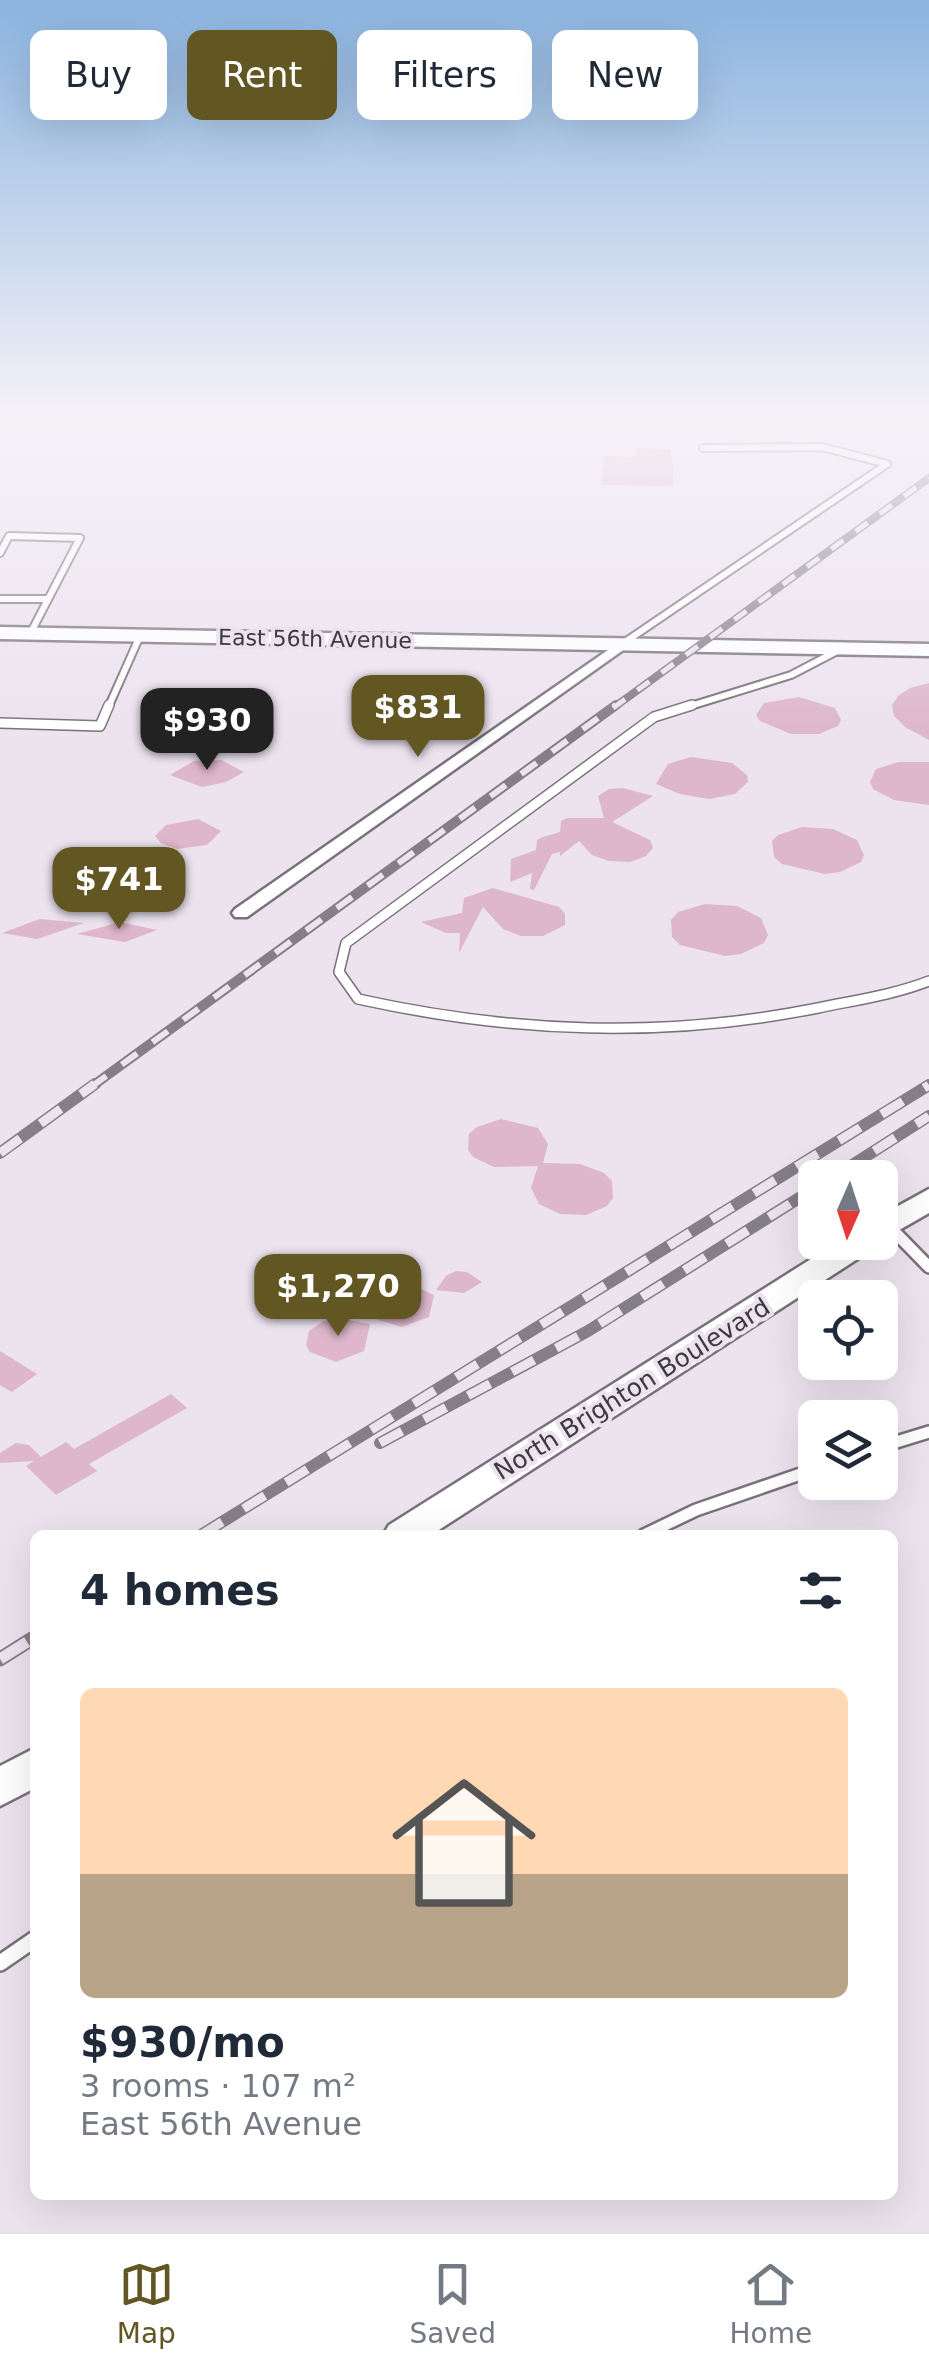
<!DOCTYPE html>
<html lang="en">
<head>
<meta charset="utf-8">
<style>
  :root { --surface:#fff; --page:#f2f2f3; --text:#1f2937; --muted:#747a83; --line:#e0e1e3; --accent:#625623 }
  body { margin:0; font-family:"DejaVu Sans",sans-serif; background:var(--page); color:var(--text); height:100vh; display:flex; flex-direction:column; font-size:38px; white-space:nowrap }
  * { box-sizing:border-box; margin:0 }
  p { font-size:32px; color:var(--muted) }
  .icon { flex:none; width:55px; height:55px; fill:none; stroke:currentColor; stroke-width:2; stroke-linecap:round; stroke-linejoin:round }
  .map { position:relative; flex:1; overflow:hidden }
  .drawer { position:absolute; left:30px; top:1530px; width:868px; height:670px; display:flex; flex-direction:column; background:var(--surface); border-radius:15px; box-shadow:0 10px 40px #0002 }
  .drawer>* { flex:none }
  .guide { position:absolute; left:30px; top:30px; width:870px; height:90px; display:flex; gap:20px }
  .needle { width:65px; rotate:183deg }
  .controls { position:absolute; left:798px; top:1160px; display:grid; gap:20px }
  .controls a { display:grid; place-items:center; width:100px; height:100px; border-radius:15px; background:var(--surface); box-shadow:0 10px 40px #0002; font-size:50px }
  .price { position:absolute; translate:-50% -85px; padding:0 22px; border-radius:20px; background:var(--accent); color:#fff; font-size:32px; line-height:65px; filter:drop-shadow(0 2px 5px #0008) }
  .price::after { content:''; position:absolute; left:50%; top:60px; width:30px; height:22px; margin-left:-15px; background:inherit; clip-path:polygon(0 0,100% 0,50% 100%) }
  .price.selected { background:#222; color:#fff }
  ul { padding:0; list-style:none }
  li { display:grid; align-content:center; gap:20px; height:530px; padding:0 50px }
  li+li { border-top:2px solid var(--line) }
  li span { display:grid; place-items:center; height:310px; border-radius:15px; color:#555 }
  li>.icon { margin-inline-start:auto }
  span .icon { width:180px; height:180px; fill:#fffc; stroke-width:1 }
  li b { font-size:42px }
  h2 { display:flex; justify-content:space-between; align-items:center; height:120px; padding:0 50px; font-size:42px }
  .pill { padding:0 35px; border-radius:15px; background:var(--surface); box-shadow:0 10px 40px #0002; font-size:35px; line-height:90px }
  .pill.selected { background:var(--accent); color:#fff }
  .tabs { display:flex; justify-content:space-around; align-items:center; height:140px; border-top:2px solid var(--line); background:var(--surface); font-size:28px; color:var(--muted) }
  .tabs a { display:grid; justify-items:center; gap:5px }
  .tabs .selected { color:var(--accent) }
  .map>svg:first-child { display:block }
</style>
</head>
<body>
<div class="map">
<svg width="929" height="2232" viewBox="0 0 929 2232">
  <rect width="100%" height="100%" fill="#ece3ef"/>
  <g fill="#deb7cb">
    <polygon points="636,448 671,449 674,486 602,485 603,456 636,457"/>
    <polygon points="929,683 929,740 905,727 894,716 892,705 898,696 910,688"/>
    <polygon points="799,697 835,708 841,720 838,726 819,734 791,734 760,721 756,715 764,703"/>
    <polygon points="691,757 732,763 747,775 748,782 735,794 709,799 680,794 656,784 668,764"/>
    <polygon points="221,760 244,772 226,782 202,787 170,775 194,761"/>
    <polygon points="899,762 929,762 929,805 894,800 873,789 870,782 876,769"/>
    <polygon points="623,788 653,796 612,822 650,840 653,848 646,856 630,862 609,861 592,855 579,841 560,856 560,852 552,854 534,890 530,889 532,873 510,882 511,859 536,850 537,840 543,837 560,832 561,821 567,818 604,818 598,796 609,789"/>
    <polygon points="198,819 221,831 207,845 177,849 161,843 155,836 166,825"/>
    <polygon points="802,827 833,829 857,840 864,855 861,862 840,872 825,874 782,864 774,857 772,841 778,835"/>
    <polygon points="493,888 559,907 565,913 565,925 543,936 521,936 503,929 483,907 459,953 460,933 446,933 421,922 462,913 464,898"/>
    <polygon points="705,904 737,906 761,918 768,935 764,943 741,954 725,956 680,945 672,937 671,920 678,912"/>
    <polygon points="40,919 84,923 37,939 2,933"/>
    <polygon points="120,922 157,930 125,942 77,934"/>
    <polygon points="501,1119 538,1128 548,1144 543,1163 580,1164 604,1173 612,1181 613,1198 607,1206 586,1215 560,1214 539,1204 531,1188 538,1166 494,1167 473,1157 468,1150 469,1134 477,1127"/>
    <polygon points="456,1271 467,1272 482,1282 464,1293 436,1290 446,1276"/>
    <polygon points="398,1285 417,1287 434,1295 429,1317 402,1327 372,1318 374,1297"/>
    <polygon points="344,1319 370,1324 364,1351 336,1362 310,1352 306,1345 309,1331 324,1321"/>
    <polygon points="0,1351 37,1374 12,1392 0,1385"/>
    <polygon points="171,1394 187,1408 89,1464 97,1471 56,1495 26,1466 34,1461 0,1463 0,1453 16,1443 29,1445 41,1457 66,1442 74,1449"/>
  </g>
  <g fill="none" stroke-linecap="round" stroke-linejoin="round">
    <defs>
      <g id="service-far3">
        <polyline points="703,448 822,447 887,464"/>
        <polyline points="0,553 9,536 80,538 30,634"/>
        <polyline points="0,599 48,599"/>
        <polyline points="622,644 887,464"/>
        <polyline points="108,708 140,636"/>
        <polyline points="684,708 791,675 841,649"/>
      </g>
      <g id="service-far2">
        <path d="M 692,705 L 654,717 L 346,943 L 339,972 L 358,999 C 512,1033 663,1039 818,1008 C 856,1000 893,995 929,981"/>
        <polyline points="0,723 100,726 109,705"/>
      </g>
      <g id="service-far1">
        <polyline points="888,1225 929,1267"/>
        <polyline points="880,1447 929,1432"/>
        <polyline points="644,1535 696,1510 815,1469"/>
      </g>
      <polyline id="service" points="0,1963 35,1939"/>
      <polygon id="minor" points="621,641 628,645 626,648 247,917 235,917 232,913 235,909"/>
      <g id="secondary">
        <polygon points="0,627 929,644 929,656 0,639"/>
        <polygon points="929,1189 929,1213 880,1241 880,1216"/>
        <polygon points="838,1242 878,1242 873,1249 431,1535 383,1535 389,1525"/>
        <polygon points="35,1748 35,1788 0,1806 0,1766"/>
      </g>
    </defs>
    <use href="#service-far3" stroke="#79717b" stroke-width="10"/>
    <use href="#service-far2" stroke="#79717b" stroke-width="12"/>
    <use href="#service-far1" stroke="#79717b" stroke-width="16"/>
    <use href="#service" stroke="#79717b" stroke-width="20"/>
    <use href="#minor" stroke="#79717b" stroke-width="5"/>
    <use href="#secondary" stroke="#79717b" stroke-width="5"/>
    <use href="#service-far3" stroke="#fff" stroke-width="6"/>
    <use href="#service-far2" stroke="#fff" stroke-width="9"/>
    <use href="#service-far1" stroke="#fff" stroke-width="11"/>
    <use href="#service" stroke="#fff" stroke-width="15"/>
    <use href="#minor" fill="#fff" fill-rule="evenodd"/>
    <use href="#secondary" fill="#fff" fill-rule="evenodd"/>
    <defs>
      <polyline id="rail-far3" points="613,708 929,478"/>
      <polyline id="rail-far2" points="91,1087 616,705"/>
      <g id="rail-far1">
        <polyline points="0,1153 95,1084"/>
        <polyline points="832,1178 929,1116"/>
        <polyline points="380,1443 588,1331 815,1188"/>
        <polyline points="201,1535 929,1085"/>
      </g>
      <polyline id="rail" points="0,1659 35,1637"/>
    </defs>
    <use href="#rail-far3" stroke="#847f86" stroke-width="8"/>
    <use href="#rail-far2" stroke="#847f86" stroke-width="10"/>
    <use href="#rail-far1" stroke="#847f86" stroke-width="12"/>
    <use href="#rail" stroke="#847f86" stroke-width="15"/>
    <use href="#rail-far3" stroke="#ece3ef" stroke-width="5" stroke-dasharray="15" stroke-linecap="butt"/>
    <use href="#rail-far2" stroke="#ece3ef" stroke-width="6" stroke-dasharray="19" stroke-linecap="butt"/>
    <use href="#rail-far1" stroke="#ece3ef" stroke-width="9" stroke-dasharray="25" stroke-linecap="butt"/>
    <use href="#rail" stroke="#ece3ef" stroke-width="11" stroke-dasharray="32" stroke-linecap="butt"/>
  </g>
  <linearGradient id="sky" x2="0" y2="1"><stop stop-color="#8bb4e0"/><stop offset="0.57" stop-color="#f6f2f8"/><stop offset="1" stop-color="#f6f2f8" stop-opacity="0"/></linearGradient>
  <rect width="929" height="730" fill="url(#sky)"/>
  <g text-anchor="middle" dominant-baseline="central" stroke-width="8" stroke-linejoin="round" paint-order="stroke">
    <g font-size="22" fill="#3d3a3e" stroke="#ece3ef">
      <text transform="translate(315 639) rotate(1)">East 56th Avenue</text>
    </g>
    <g font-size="25" fill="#3d3a3e" stroke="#ece3ef">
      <text transform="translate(632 1389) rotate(-32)">North Brighton Boulevard</text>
    </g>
  </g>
</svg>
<div class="controls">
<a><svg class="needle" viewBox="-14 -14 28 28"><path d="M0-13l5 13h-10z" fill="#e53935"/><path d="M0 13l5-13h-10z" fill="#747a83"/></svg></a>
<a><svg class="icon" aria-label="locate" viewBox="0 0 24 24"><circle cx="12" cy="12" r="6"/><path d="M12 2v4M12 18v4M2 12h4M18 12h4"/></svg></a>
<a><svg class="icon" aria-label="layers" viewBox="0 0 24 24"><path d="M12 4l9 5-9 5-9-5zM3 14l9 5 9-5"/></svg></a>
</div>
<b class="price" style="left:418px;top:760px">$831</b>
<b class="price selected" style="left:207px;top:773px">$930</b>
<b class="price" style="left:119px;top:932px">$741</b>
<b class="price" style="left:338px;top:1339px">$1,270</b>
<div class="guide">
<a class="pill">Buy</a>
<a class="pill selected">Rent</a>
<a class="pill">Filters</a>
<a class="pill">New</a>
</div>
<section class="drawer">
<h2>4 homes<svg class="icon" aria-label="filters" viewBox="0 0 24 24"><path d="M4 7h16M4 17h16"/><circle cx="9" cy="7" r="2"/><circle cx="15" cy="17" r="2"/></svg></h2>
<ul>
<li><span style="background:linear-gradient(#ffd9b3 60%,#b9a48a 0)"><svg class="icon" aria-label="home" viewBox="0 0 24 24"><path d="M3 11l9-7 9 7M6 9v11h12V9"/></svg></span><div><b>$930/mo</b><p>3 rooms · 107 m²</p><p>East 56th Avenue</p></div></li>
</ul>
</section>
</div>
<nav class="tabs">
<a class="selected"><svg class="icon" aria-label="map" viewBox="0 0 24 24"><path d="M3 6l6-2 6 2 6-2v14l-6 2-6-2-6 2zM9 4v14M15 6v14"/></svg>Map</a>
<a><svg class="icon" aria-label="saved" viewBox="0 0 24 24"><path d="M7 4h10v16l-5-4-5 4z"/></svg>Saved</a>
<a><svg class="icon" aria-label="home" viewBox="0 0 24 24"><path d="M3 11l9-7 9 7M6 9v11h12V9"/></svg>Home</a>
</nav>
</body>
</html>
